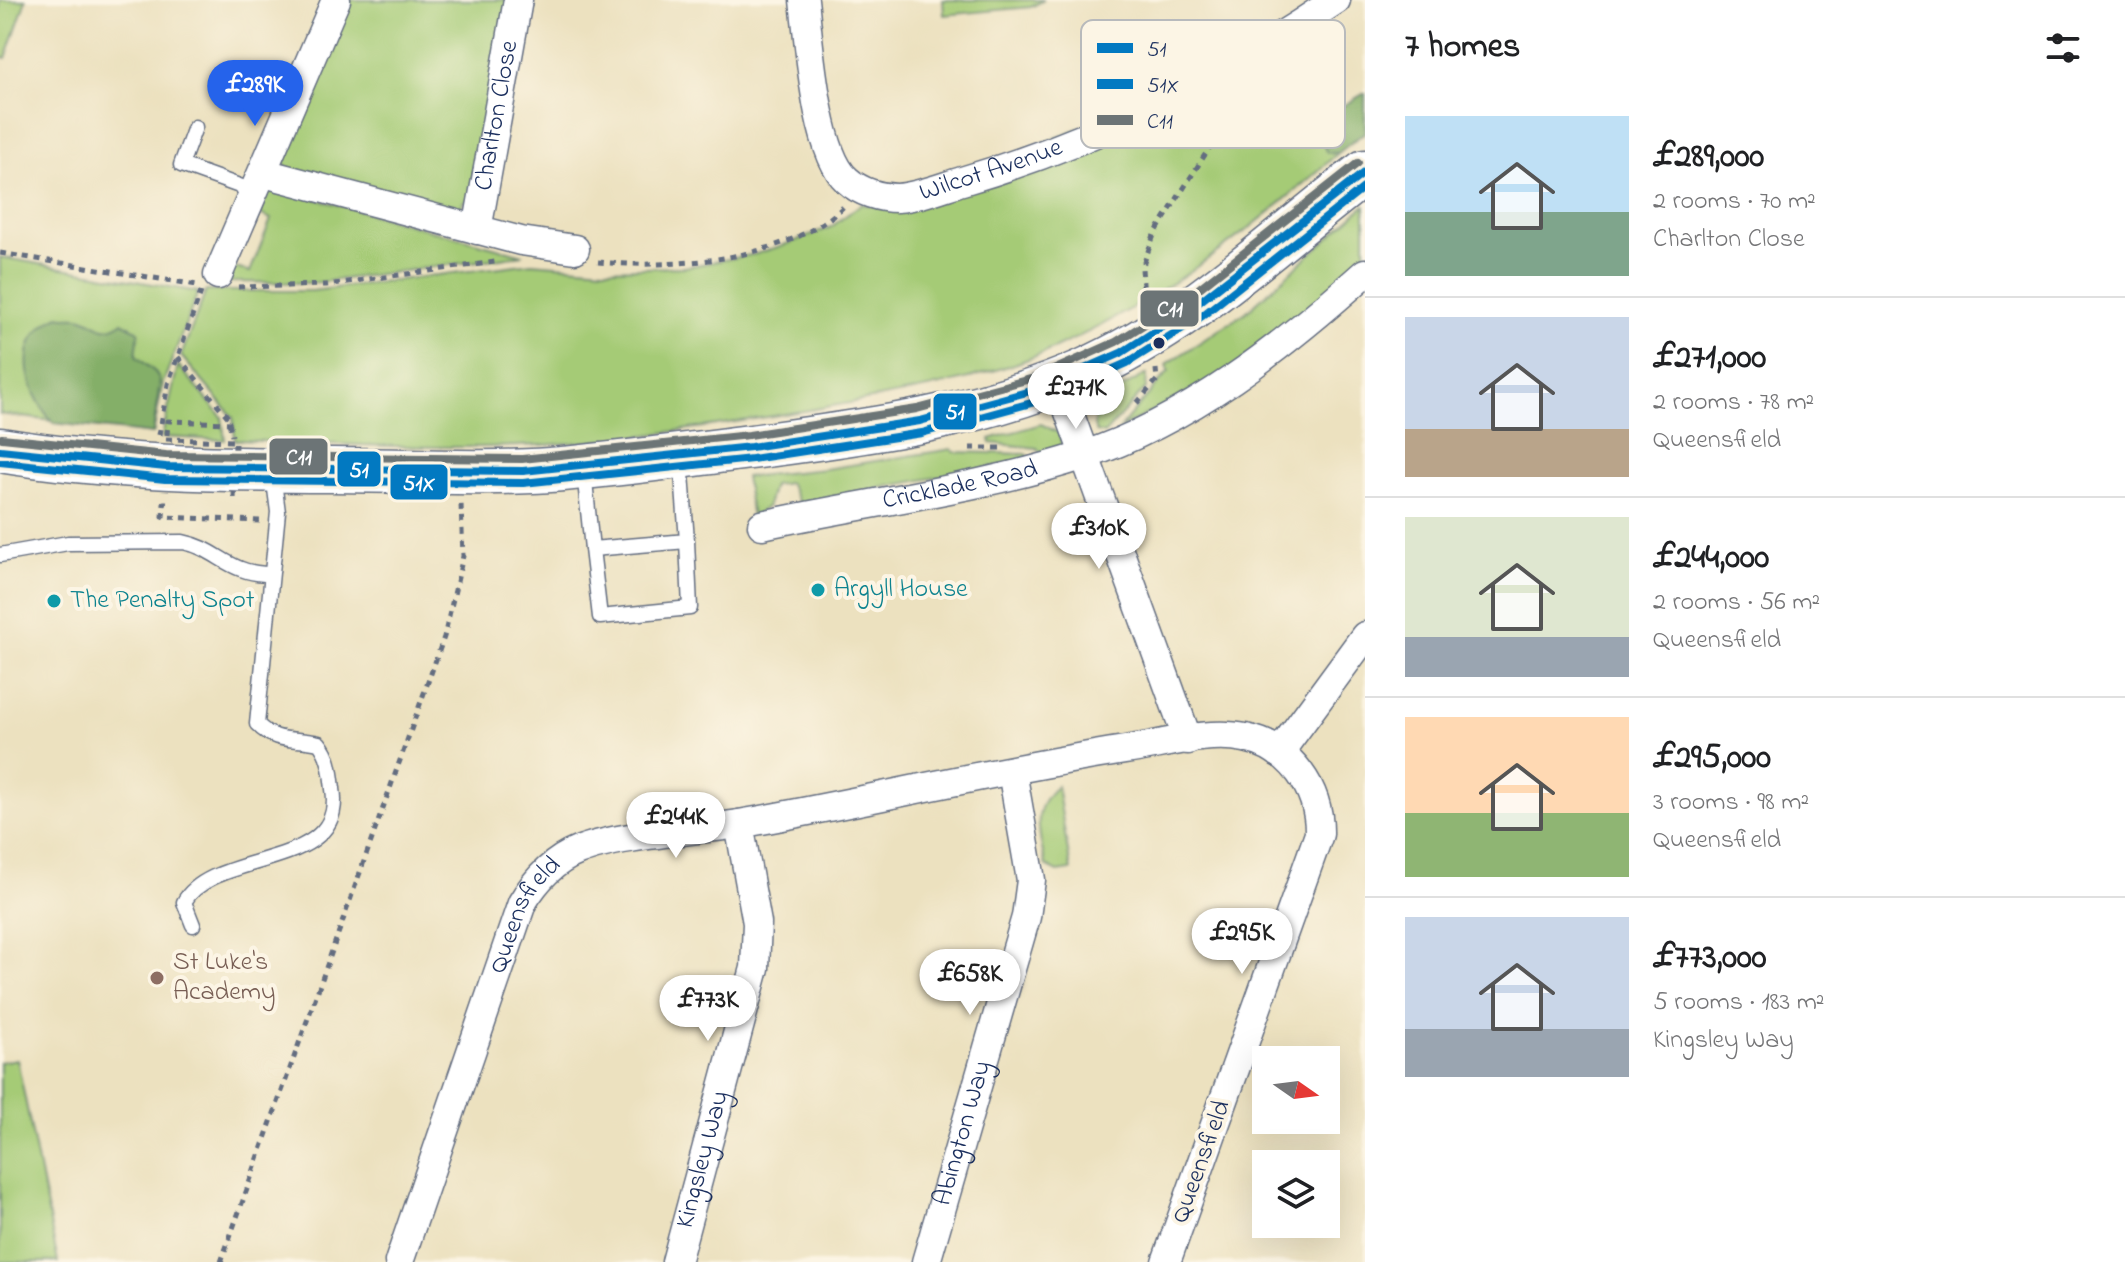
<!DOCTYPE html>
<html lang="en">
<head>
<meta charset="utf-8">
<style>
  :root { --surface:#fff; --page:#f2f2f2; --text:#202124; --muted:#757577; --line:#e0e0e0; --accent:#2563eb }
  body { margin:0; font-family:"Indie Flower",sans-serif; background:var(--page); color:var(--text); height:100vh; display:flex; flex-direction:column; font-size:30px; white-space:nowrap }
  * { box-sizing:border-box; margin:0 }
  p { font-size:26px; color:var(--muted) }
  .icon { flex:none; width:44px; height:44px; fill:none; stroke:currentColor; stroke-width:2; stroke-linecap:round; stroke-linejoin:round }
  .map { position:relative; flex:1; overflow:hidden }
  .sheet { display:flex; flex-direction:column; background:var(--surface); width:760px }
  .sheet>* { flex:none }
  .needle { width:52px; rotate:104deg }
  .tools { position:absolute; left:1252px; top:1046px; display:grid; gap:16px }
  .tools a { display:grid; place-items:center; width:88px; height:88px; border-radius:0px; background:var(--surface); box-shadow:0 8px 32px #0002; font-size:40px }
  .price { position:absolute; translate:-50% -68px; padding:0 18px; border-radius:28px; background:#fff; color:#222; font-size:26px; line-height:52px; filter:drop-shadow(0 2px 4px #0008) }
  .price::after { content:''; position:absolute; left:50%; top:48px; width:24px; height:18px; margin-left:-12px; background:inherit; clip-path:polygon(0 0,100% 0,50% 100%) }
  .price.current { background:var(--accent); color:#fff }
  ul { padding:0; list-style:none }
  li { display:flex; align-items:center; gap:24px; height:200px; padding:0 40px }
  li+li { border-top:2px solid var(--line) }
  li span { display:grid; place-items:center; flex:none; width:224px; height:160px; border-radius:0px; color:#555 }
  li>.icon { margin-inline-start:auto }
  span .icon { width:96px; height:96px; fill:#fffc; stroke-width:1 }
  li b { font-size:34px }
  h2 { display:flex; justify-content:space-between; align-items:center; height:96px; padding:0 40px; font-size:34px }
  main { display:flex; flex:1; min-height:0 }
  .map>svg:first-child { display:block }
</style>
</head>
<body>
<main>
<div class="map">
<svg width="1365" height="1262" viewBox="0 0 1365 1262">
  <rect width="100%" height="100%" fill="#fcf5e5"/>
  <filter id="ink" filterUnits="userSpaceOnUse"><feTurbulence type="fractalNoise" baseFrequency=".0125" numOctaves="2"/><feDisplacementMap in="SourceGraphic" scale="16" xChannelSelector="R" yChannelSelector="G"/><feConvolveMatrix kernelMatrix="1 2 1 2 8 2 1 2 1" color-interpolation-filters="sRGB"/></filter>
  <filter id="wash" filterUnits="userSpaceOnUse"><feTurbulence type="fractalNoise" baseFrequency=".006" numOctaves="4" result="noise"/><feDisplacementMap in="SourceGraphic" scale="32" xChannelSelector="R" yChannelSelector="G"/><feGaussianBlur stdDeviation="1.8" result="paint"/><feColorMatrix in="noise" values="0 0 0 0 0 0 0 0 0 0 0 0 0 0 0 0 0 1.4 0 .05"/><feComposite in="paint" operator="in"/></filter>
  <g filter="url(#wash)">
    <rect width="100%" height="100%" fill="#ece1bf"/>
    <g fill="#a5cb76" stroke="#607d6a" stroke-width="2">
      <polygon points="0,0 26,0 6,58 0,56"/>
      <polygon points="344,0 507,0 470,200 463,202 459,217 287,169 281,156"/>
      <polygon points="943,0 1044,0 1031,7 944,15"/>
      <path d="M 1285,45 L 1327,153 L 1338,153 C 1252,231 1161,300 1055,348 C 979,382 896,395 815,409 C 741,421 667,434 593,441 C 475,453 354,444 235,440 L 233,417 L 181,356 L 206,291 L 312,291 L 532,263 L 604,269 L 685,267 L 756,254 L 793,242 L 831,227 L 861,204 L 884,207 Z"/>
      <polygon points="268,186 523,255 314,283 225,282 232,267 250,272 271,219 254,211"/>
      <polygon points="1365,205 1365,263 1232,369 1119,429 1169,371 1167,364 1246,312"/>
      <polygon points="0,257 198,292 163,383 153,434 0,414"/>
      <polygon points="178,365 222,417 225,440 162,437"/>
      <path d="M 1147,374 L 1146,388 L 1104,434 L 1096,432 C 1084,404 1128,385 1147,374 Z"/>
      <polygon points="1041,424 1059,433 1063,450 1044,456 1037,448 991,443 990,439"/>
      <polygon points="952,449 954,452 1028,454 1029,460 799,503 789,483 773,485 767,506 752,518 745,477 825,469"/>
      <path d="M 1057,786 L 1071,870 L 1058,872 L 1046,866 C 1039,836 1030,807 1057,786 Z"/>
      <polygon points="17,1059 58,1262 0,1262 0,1062"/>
    </g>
    <g fill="#84af67" stroke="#506f62" stroke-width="2">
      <polygon points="1365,93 1365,132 1338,153 1327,153 1320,138 1332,112"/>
      <path d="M 59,316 C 66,318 72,316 79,317 C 100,321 99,337 122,322 L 139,331 L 136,356 L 156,373 L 160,381 L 153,434 L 53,423 C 25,388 11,338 59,316 Z"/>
    </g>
  </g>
  <g filter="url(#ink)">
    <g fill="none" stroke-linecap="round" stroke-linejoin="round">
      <defs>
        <g id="lane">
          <polyline points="195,127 181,165 256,192"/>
          <polyline points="584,471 592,549 687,541 681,460"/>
          <polyline points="592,549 600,617 690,608 687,541"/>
          <path d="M 0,555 L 68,543 L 183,542 C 219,549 227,574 271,574"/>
          <path d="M 193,925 L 184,902 C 213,849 347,872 333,789 C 331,772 330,756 319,743 C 294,737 276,744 257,724 L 278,512 L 273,474"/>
        </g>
        <g id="street">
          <path id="s1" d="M 804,0 C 809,42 816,153 847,180 C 860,192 880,198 897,198 C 918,197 942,187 962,181 C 1094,143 1223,77 1336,0"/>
          <polyline points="264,173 521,241 575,249"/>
          <path id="s2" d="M 477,230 L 518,0"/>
          <polyline points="218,275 336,0"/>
          <polyline points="1058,382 1188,740"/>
          <path id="s3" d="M 762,525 C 867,502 980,489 1082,456 C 1189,421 1282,347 1365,273"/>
          <polyline points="1279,753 1365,636"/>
          <path id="s4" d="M 399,1262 L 522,903 C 535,881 553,861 578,851 C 617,835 694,831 739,824 C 868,801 995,770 1125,750 C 1162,745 1207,730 1245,738 C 1291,747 1320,789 1319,834 L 1166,1262"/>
          <path id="s5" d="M 676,1262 L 755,968 L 757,923 L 739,824"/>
          <path id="s6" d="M 926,1262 L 1026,917 L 1031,880 L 1012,771"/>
        </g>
        <path id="primary" d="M 0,450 C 110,468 221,470 332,470 C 404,470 478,475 550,470 C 617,465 684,455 751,447 C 864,432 977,418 1082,372 C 1190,324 1272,243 1365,172"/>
      </defs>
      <use href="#lane" stroke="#646d80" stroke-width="17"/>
      <use href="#street" stroke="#646d80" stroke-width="31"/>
      <use href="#primary" stroke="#646d80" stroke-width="47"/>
      <g stroke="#646d80" stroke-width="5" stroke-dasharray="6 6" stroke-linecap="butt">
        <polyline points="0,253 197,285"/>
        <path d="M 598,262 C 670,269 788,261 843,207"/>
        <polyline points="238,287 326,285 495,262"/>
        <polyline points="1144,299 1142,268 1154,235 1248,87"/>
        <polyline points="178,357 228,417 232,436"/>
        <polyline points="1137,403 1157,380 1156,369"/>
        <polyline points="159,435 168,384 201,292"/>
        <polyline points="167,435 168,421 231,423"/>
        <polyline points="970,448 1004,448"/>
        <polyline points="167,503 164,503 163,517 260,521"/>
        <polyline points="221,1262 444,637 463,556 461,504"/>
      </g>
      <use href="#lane" stroke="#fff" stroke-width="14"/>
      <use href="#street" stroke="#fff" stroke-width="28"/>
      <use href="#primary" stroke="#fff" stroke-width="44"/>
      <polyline stroke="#646d80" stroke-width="5" stroke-dasharray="6 6" stroke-linecap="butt" points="166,439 235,441 234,504"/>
      <defs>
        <polyline id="bus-1" points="0,450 166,467 523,471 751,447 920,421 1042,388 1121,353 1194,306 1365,172"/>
        <polyline id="bus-2" points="0,462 165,479 523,483 752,459 922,433 1046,399 1127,363 1202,316 1365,187"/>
        <polyline id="bus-3" points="2,438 166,455 522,459 749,435 917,409 1038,377 1116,342 1188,297 1358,163"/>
      </defs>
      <use href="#bus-1" stroke="#fcf5e5" stroke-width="14"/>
      <use href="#bus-2" stroke="#fcf5e5" stroke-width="14"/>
      <use href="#bus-3" stroke="#fcf5e5" stroke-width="14"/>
      <use href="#bus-1" stroke="#0279c1" stroke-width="8"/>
      <use href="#bus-2" stroke="#0279c1" stroke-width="8"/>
      <use href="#bus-3" stroke="#6c7476" stroke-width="8"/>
    </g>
  </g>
  <circle fill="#1b2f5e" stroke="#fcf5e5" stroke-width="3" cx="1159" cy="343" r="7"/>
  <g fill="#0f9aa8" stroke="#fcf5e5" stroke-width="3">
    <circle cx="818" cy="590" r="8"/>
    <circle cx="54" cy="601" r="8"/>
  </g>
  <circle fill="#8d6e63" stroke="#fcf5e5" stroke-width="3" cx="157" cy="978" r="8"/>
  <g text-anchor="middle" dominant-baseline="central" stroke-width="8" stroke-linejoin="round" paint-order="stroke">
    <g font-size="26" fill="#1b2f5e" stroke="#fcf5e5">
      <text stroke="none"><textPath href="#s2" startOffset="116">Charlton Close</textPath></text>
      <text stroke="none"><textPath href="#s1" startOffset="340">Wilcot Avenue</textPath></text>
      <text stroke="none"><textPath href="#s3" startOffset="202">Cricklade Road</textPath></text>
      <text stroke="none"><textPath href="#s4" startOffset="370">Queensfield</textPath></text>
      <text stroke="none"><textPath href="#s6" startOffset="134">Abington Way</textPath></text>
      <text stroke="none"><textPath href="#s5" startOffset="106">Kingsley Way</textPath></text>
      <text transform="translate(1202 1162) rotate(-70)">Queensfield</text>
    </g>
    <g font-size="26" fill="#0d838f" stroke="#fcf5e5" text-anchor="start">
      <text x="834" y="590">Argyll House</text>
      <text x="70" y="601">The Penalty Spot</text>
    </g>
    <g font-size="26" fill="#785e54" stroke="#fcf5e5" text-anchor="start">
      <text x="173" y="963">St Luke's<tspan x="173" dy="30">Academy</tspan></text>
    </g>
  </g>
  <rect x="1081" y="20" width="264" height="128" rx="12" fill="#fcf5e5" stroke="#b8babc" stroke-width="2"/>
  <rect x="1097" y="43" width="36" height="10" fill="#0279c1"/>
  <rect x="1097" y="79" width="36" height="10" fill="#0279c1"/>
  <rect x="1097" y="115" width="36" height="10" fill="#6c7476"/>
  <g font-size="22" fill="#1b2f5e">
    <text x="1147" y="56">51</text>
    <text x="1147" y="92">51X</text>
    <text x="1147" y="128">C11</text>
  </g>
  <g stroke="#fcf5e5" stroke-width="3">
    <rect x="1139" y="289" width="61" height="39" rx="8" fill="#6c7476"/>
    <rect x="932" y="392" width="46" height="39" rx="8" fill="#0279c1"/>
    <rect x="268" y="437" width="61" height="39" rx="8" fill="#6c7476"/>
    <rect x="336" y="450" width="46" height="38" rx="8" fill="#0279c1"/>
    <rect x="389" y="463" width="60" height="38" rx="8" fill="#0279c1"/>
  </g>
  <g font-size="22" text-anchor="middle" font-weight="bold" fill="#fff">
    <text x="1170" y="316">C11</text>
    <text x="955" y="419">51</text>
    <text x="299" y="464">C11</text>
    <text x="359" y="477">51</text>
    <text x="419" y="490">51X</text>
  </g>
</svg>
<div class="tools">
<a><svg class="needle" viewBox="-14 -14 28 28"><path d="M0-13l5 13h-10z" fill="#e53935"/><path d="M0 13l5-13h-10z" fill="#757577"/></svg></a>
<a><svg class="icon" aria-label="layers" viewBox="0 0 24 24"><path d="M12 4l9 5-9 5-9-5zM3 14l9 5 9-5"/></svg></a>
</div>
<b class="price current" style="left:255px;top:128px">£289K</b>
<b class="price" style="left:1076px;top:431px">£271K</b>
<b class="price" style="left:1099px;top:571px">£310K</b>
<b class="price" style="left:676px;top:860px">£244K</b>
<b class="price" style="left:1242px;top:976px">£295K</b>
<b class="price" style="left:970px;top:1017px">£658K</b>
<b class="price" style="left:708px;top:1043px">£773K</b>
</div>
<section class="sheet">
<h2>7 homes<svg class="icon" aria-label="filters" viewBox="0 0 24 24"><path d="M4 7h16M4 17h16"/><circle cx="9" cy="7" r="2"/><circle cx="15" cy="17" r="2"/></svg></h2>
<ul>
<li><span style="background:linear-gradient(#bfe0f5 60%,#7fa58c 0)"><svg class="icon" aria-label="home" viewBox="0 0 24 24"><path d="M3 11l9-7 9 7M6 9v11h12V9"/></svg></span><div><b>£289,000</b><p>2 rooms · 70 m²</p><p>Charlton Close</p></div></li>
<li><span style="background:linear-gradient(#c9d6e8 70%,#b9a48a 0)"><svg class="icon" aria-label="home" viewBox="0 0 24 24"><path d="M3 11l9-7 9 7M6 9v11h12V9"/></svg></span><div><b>£271,000</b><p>2 rooms · 78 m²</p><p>Queensfield</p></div></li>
<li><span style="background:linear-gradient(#dfe7d0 75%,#9aa5b1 0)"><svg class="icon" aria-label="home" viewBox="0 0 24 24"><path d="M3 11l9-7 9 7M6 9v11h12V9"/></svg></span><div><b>£244,000</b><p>2 rooms · 56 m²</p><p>Queensfield</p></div></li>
<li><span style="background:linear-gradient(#ffd9b3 60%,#8fb573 0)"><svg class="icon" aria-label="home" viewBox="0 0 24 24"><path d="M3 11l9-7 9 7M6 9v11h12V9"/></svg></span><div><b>£295,000</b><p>3 rooms · 98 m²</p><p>Queensfield</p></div></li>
<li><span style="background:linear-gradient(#c9d6e8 70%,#9aa5b1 0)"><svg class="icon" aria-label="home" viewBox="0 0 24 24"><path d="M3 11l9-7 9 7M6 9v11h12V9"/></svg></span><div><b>£773,000</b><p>5 rooms · 183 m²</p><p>Kingsley Way</p></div></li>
</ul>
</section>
</main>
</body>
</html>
